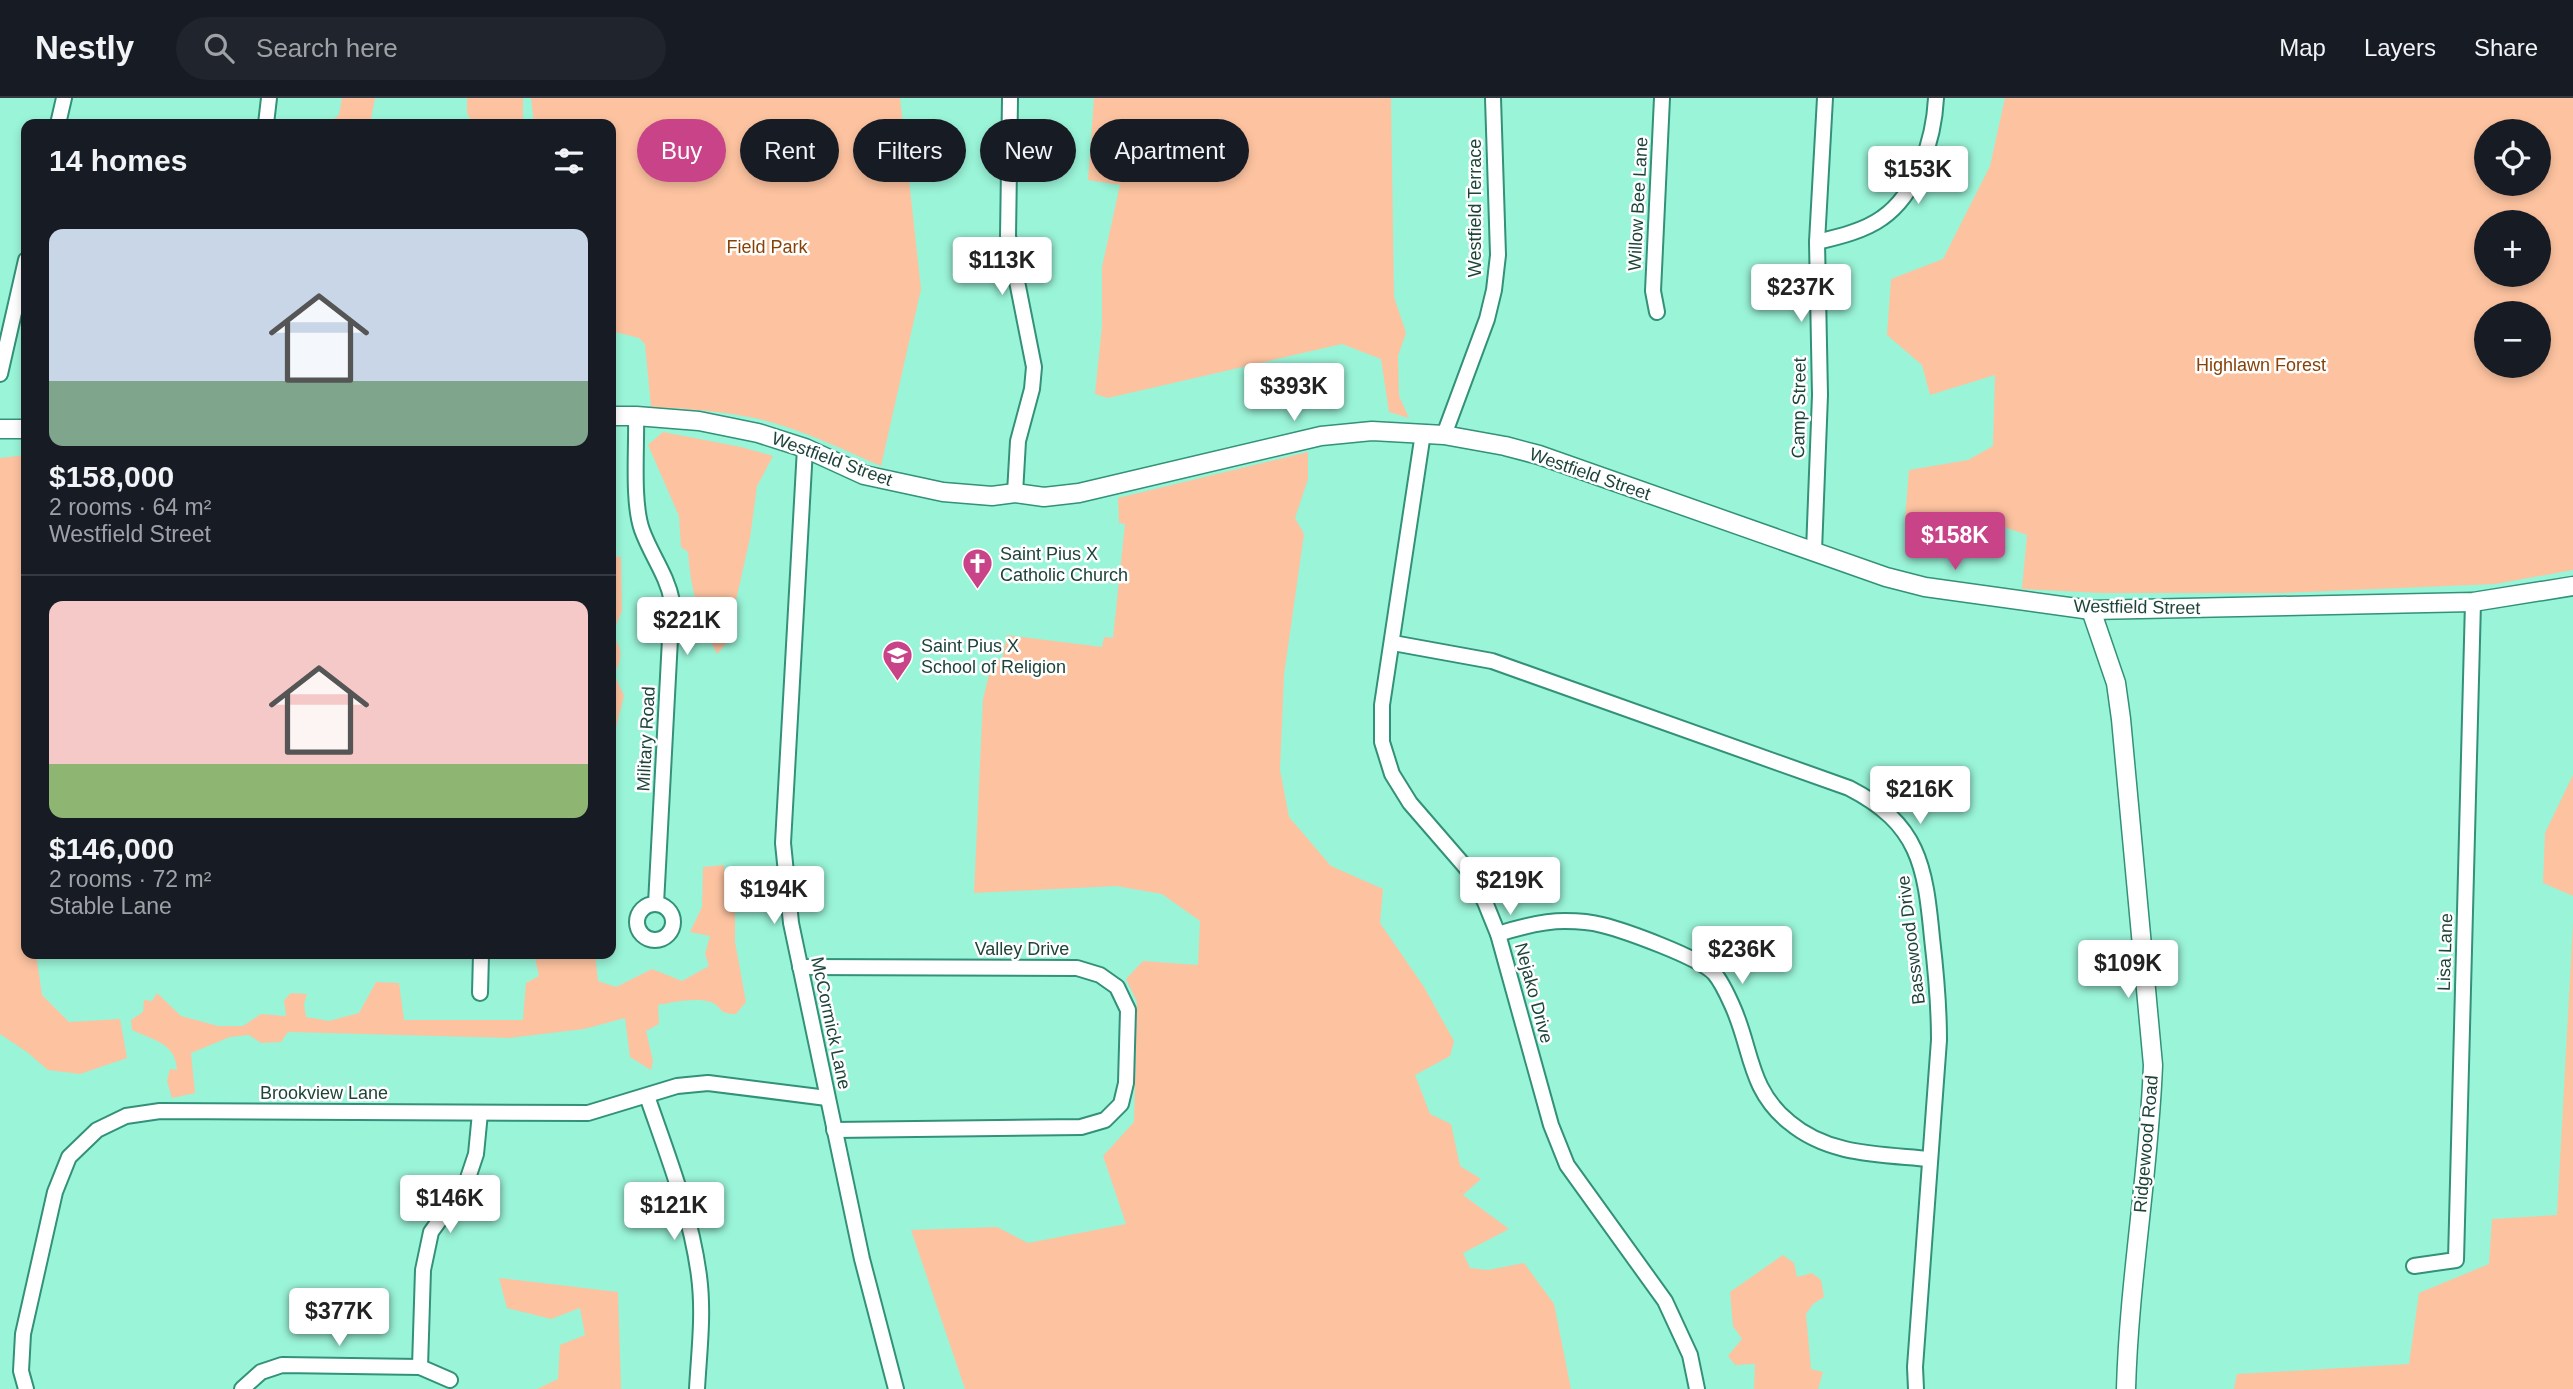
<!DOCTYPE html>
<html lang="en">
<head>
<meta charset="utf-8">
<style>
  :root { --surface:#171b24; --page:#20242c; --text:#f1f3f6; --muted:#9ea1a6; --line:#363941; --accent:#c84387 }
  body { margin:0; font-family:Helvetica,sans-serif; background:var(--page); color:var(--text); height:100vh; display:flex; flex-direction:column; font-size:26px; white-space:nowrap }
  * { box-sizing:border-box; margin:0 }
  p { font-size:23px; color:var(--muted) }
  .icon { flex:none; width:38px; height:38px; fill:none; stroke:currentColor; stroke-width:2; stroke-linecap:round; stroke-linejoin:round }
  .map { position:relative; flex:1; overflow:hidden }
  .panel { position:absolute; left:21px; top:21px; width:595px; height:840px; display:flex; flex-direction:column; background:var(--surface); border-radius:14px; box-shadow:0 4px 10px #0003 }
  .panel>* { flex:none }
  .top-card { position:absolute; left:637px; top:21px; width:665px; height:63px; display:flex; gap:14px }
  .tools { position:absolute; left:2474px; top:21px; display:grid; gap:14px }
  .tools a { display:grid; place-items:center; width:77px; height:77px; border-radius:50%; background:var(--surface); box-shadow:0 4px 10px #0003; font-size:35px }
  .price { position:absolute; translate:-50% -60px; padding:0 16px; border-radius:7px; background:#fff; color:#222; font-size:23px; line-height:46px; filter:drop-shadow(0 2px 4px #0008) }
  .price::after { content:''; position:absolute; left:50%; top:42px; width:21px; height:16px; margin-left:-10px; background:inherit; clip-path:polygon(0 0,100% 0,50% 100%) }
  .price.active { background:var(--accent); color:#fff }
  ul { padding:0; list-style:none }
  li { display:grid; align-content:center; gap:14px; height:371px; padding:0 28px }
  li+li { border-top:2px solid var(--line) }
  li span { display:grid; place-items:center; height:217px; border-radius:14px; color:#555 }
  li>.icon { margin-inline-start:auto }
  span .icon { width:126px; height:126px; fill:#fffc; stroke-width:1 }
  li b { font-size:30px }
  h2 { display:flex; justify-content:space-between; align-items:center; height:84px; padding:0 28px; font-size:30px }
  .tag { padding:0 24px; border-radius:32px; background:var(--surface); box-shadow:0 4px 10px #0003; font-size:24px; line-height:63px }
  .tag.active { background:var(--accent); color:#fff }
  header { display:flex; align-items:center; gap:42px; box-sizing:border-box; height:98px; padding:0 35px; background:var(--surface); border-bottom:2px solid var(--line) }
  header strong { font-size:33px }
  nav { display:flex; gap:38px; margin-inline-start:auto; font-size:24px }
  .search { width:490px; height:63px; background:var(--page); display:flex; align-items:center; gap:18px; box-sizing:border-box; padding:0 24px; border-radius:38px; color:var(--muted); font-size:26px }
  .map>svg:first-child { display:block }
</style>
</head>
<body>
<header>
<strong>Nestly</strong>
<div class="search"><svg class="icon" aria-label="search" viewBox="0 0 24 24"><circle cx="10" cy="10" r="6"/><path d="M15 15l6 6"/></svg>Search here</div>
<nav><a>Map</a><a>Layers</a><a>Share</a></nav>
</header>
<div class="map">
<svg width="2573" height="1291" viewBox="0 0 2573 1291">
  <rect width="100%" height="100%" fill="#9af4d8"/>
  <g fill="#fdc3a0" fill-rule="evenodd">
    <polygon points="342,0 375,0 370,26 327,26 339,17"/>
    <polygon points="467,0 523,0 523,24 521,26 473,26 467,15"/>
    <path d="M 531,0 L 900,0 L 921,191 L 881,368 C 842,351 801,331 759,321 C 723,313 687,311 651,309 L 645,246 L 639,240 L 611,233 L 611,26 L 534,26 Z"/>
    <polygon points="1094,0 1391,0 1394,199 1406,235 1398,258 1399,298 1409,320 1389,314 1381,261 1342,246 1108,300 1095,296 1102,228 1102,169 1120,87 1088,82"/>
    <path d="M 2005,0 L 2573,0 L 2573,472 L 2495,486 L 2281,495 L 2101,495 L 2022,491 L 2027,437 L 1987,423 L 1905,421 L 1909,372 L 1968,362 L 1993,348 L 1995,277 L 1930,297 L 1922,267 L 1887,237 L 1891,181 L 1943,161 L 1990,68 ZM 2487,33 L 2539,33 L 2539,86 L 2487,86 ZM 2487,124 L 2539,124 L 2539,177 L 2487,177 ZM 2487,215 L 2539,215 L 2539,268 L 2487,268 Z"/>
    <path d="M 663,334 L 741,349 L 773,358 L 757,388 L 750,440 L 734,511 L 733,538 L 717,556 C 699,521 691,493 688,454 L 681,449 L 679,418 L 648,347 Z"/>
    <polygon points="1308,354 1308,381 1295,420 1304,436 1284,577 1280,672 1289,719 1331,768 1383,791 1380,825 1424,889 1454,943 1450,958 1415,977 1430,1016 1451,1026 1460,1068 1481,1081 1463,1097 1509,1131 1463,1155 1470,1170 1488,1172 1524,1165 1554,1206 1571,1291 965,1291 911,1132 997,1129 1028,1145 1126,1126 1103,1058 1134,1024 1137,904 1126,881 1143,863 1198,867 1200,823 1162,796 1116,788 974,795 983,601 993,561 1002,562 1007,537 1102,549 1104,539 1113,540 1125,426 1119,425 1118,400"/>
    <polygon points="26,357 26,856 36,856 42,897 69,924 120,921 127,960 80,976 48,972 27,954 0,936 0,360"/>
    <path d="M 611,458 L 621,459 L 622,513 L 612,537 C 623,550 623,561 614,576 L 624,598 L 611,649 Z"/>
    <polygon points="2573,677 2573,798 2543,785 2545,735"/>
    <path d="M 724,767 L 724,787 L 735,788 L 735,844 L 746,904 L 736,916 C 717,916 723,909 711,904 C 697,899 672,904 658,907 L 659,926 L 646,933 L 653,963 L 651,972 L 630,959 L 625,920 L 584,931 L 509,940 L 288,934 L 281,944 L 261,945 L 249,937 L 230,939 L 191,955 L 195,995 L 172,1000 L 167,983 L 170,971 L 177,972 C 176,945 153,942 132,932 L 131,922 L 143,914 L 144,902 L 152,903 L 157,895 L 181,918 L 218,928 L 243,928 L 261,916 L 286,918 L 284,902 L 291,895 L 307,896 L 304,906 L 306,919 L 329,923 L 359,915 L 376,884 L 399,885 L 404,922 L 523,922 L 526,885 L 539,878 L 534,856 L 595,856 L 598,883 L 616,889 L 652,871 L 682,883 L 709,868 L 705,856 L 710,838 L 690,834 L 702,809 L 703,769 Z"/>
    <polygon points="2573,825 2573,1291 2234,1291 2237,1276 2409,1266 2419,1195 2489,1166 2492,1121 2557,1117"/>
    <polygon points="1783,1157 1794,1165 1797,1179 1812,1175 1821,1182 1824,1199 1813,1206 1806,1216 1811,1271 1823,1274 1818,1291 1754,1291 1755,1266 1735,1267 1728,1258 1742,1241 1733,1228 1730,1194"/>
    <polygon points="499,1180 618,1194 621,1291 537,1291 558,1281 560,1247 585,1237 580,1210 551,1221 507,1210"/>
  </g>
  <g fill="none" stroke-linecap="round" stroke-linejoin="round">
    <defs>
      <g id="minor">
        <polyline points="1010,1 1008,138 1034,269 1032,291 1018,343 1015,395"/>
        <polyline points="58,26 64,0"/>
        <polyline points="266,26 269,0"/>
        <path d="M 1817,144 C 1838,139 1864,133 1882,120 C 1917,96 1934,41 1936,0"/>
        <polyline points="1657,214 1653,193 1662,0"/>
        <polyline points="0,276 26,162"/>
        <path d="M 636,318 C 637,350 632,404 642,432 C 651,457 667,477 672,503 L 656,806"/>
        <polyline points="1423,335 1382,607 1382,644 1392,676 1410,705 1468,772 1485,804 1498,836 1551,1027 1567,1067 1665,1203 1690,1257 1697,1291"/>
        <polyline points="1444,337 1487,221 1494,192 1498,157 1493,0"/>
        <polyline points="805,350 783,745 791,825 862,1161 896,1291"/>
        <polyline points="1814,453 1820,297 1817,144 1825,0"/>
        <path d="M 1393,545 L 1492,563 L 1849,690 C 1919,726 1925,767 1932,840 C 1936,874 1939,908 1939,942 L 1915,1269 L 1916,1291"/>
        <circle cx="655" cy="824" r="18"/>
        <path d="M 1498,836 C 1520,829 1542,823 1565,823 C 1577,823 1591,824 1602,827 C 1626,833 1698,859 1714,875 C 1721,883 1728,898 1732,907 C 1752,950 1748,991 1789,1024 C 1829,1058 1881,1056 1930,1061"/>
        <polyline points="800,869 1077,870 1100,877 1117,889 1128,912 1126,985 1121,1006 1105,1022 1081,1029 834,1032"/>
        <polyline points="480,895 481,856"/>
        <path d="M 647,998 C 667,1056 691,1116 699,1178 C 704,1216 699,1254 697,1291"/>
        <polyline points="2414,1168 2456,1162 2473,504"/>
        <polyline points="420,1269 423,1172 431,1134 466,1086 476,1056 480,1015"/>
        <polyline points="26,1291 21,1273 23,1236 55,1094 69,1059 97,1032 126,1018 160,1013 588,1015 677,988 708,985 827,1000"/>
        <polyline points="242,1291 261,1274 282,1267 420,1269 450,1282"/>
      </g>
      <g id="major">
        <polyline points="611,318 636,318 699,323 758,335 805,350 864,377 943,394 992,398 1015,395 1044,399 1079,395 1321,338 1372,333 1444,337 1505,348 1539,357 1886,479 1925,489 2091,512 2473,504 2573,488"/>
        <polyline points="0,331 26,331"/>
        <path d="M 2091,512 L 2116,585 L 2121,621 L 2153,967 C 2149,1075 2129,1182 2126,1291"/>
      </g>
    </defs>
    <use href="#minor" stroke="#329178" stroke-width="18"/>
    <use href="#major" stroke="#329178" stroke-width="21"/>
    <use href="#minor" stroke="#fff" stroke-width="14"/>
    <use href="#major" stroke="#fff" stroke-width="18"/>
  </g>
  <defs>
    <symbol id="church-pin" viewBox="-11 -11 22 30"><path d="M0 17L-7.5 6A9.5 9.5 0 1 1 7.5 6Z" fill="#c84387" stroke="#fff"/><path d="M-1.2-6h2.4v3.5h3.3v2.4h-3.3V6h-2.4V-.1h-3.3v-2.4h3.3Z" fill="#fff"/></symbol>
    <symbol id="school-pin" viewBox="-11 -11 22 30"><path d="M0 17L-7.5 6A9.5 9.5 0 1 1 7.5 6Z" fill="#c84387" stroke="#fff"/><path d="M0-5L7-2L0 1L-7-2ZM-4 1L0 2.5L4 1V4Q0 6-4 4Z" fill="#fff"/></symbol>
  </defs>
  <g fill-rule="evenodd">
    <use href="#church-pin" x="960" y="448" width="35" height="47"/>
    <use href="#school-pin" x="880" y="540" width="35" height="47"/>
  </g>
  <g text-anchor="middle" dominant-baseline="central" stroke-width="5" stroke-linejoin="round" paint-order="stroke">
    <g font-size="18" fill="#1e4439" stroke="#fff">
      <text transform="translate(1638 106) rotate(-87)">Willow Bee Lane</text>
      <text transform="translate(1475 110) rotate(-90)">Westfield Terrace</text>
      <text transform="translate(1799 310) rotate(-89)">Camp Street</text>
      <text transform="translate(832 361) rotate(20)">Westfield Street</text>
      <text transform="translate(1590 376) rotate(19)">Westfield Street</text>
      <text transform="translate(2137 509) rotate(1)">Westfield Street</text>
      <text transform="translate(646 641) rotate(-87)">Military Road</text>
      <text transform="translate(1911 842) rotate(-97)">Basswood Drive</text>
      <text x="1022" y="851">Valley Drive</text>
      <text transform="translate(2445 854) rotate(-88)">Lisa Lane</text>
      <text transform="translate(1534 895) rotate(75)">Nejako Drive</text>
      <text transform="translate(831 925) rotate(78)">McCormick Lane</text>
      <text x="324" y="995">Brookview Lane</text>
      <text transform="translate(2146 1046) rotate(-85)">Ridgewood Road</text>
    </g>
    <g font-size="18" fill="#874208" stroke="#fff">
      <text x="767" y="149">Field Park</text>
      <text x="2261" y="267">Highlawn Forest</text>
    </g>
    <g font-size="18" fill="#1e4439" stroke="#fff" text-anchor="start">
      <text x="1000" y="456">Saint Pius X<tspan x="1000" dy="21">Catholic Church</tspan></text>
      <text x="921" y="548">Saint Pius X<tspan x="921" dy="21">School of Religion</tspan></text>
    </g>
  </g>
</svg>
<div class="tools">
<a><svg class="icon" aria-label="locate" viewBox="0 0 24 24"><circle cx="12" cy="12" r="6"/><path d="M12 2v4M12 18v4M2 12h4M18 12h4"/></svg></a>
<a>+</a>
<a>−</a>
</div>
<b class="price" style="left:1918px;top:108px">$153K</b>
<b class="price" style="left:1002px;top:199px">$113K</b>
<b class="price" style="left:1801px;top:226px">$237K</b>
<b class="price" style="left:1294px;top:325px">$393K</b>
<b class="price active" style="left:1955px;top:474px">$158K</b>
<b class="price" style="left:687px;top:559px">$221K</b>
<b class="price" style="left:1920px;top:728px">$216K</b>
<b class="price" style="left:1510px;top:819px">$219K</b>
<b class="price" style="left:774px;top:828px">$194K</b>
<b class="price" style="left:1742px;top:888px">$236K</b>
<b class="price" style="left:2128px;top:902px">$109K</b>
<b class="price" style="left:450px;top:1137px">$146K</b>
<b class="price" style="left:674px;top:1144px">$121K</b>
<b class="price" style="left:339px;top:1250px">$377K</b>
<div class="top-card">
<a class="tag active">Buy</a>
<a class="tag">Rent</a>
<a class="tag">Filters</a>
<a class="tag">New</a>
<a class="tag">Apartment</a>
</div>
<section class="panel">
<h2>14 homes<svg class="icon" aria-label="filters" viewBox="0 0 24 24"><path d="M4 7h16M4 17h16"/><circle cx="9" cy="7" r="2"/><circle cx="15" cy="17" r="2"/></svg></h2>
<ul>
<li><span style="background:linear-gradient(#c9d6e8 70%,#7fa58c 0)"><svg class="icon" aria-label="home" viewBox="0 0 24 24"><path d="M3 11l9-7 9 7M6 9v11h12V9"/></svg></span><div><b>$158,000</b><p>2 rooms · 64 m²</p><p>Westfield Street</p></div></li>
<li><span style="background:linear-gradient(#f6c9c9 75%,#8fb573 0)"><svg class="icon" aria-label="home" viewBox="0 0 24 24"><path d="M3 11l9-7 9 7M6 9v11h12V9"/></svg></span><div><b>$146,000</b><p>2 rooms · 72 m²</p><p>Stable Lane</p></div></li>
</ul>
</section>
</div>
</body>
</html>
